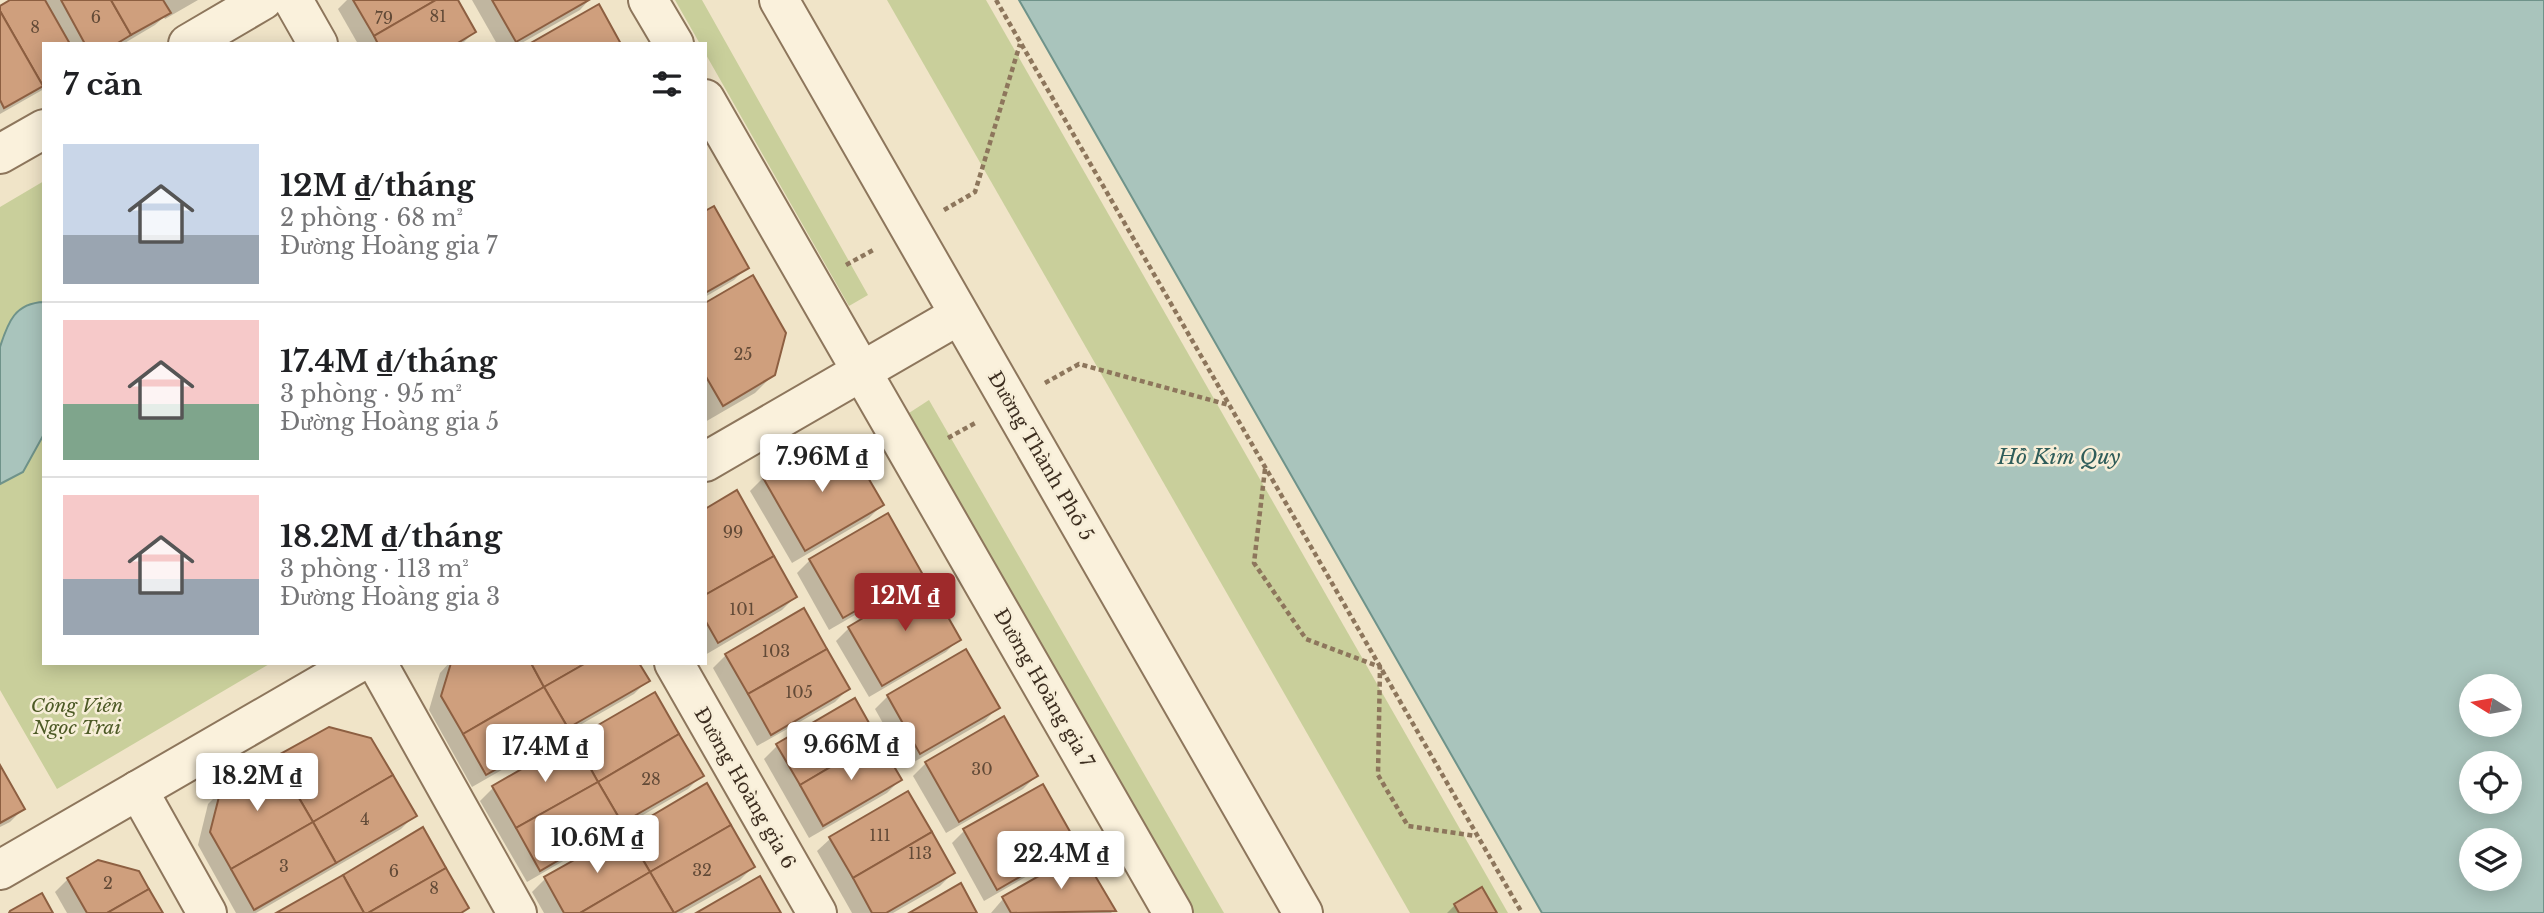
<!DOCTYPE html>
<html lang="vi">
<head>
<meta charset="utf-8">
<style>
  :root { --surface:#fff; --page:#f2f2f2; --text:#202124; --muted:#757577; --line:#e0e0e0; --accent:#9e2a2b }
  body { margin:0; font-family:"Libre Baskerville",serif; background:var(--page); color:var(--text); height:100vh; display:flex; flex-direction:column; font-size:26px; white-space:nowrap }
  * { box-sizing:border-box; margin:0 }
  p { font-size:23px; color:var(--muted) }
  .icon { flex:none; width:38px; height:38px; fill:none; stroke:currentColor; stroke-width:2; stroke-linecap:round; stroke-linejoin:round }
  .map { position:relative; flex:1; overflow:hidden }
  .panel { position:absolute; left:42px; top:42px; width:665px; height:623px; display:flex; flex-direction:column; background:var(--surface); border-radius:0px; box-shadow:0 4px 18px #0003 }
  .panel>* { flex:none }
  .needle { width:46px; rotate:281deg }
  .controls { position:absolute; left:2459px; top:674px; display:grid; gap:14px }
  .controls a { display:grid; place-items:center; width:63px; height:63px; border-radius:50%; background:var(--surface); box-shadow:0 4px 18px #0003; font-size:35px }
  .price { position:absolute; translate:-50% -60px; padding:0 16px; border-radius:7px; background:#fff; color:#222; font-size:23px; line-height:46px; filter:drop-shadow(0 2px 4px #0008) }
  .price::after { content:''; position:absolute; left:50%; top:42px; width:21px; height:16px; margin-left:-10px; background:inherit; clip-path:polygon(0 0,100% 0,50% 100%) }
  .price.current { background:var(--accent); color:#fff }
  ul { padding:0; list-style:none }
  li { display:flex; align-items:center; gap:21px; height:175px; padding:0 21px }
  li+li { border-top:2px solid var(--line) }
  li span { display:grid; place-items:center; flex:none; width:196px; height:140px; border-radius:0px; color:#555 }
  li>.icon { margin-inline-start:auto }
  span .icon { width:84px; height:84px; fill:#fffc; stroke-width:1 }
  li b { font-size:30px }
  h2 { display:flex; justify-content:space-between; align-items:center; height:84px; padding:0 21px; font-size:30px }
  .map>svg:first-child { display:block }
</style>
</head>
<body>
<div class="map">
<svg width="2544" height="913" viewBox="0 0 2544 913">
  <rect width="100%" height="100%" fill="#f0e4c8"/>
  <g fill="#c9cf9b">
    <polygon points="675,0 702,0 868,295 849,306 705,53 705,44 700,44"/>
    <polygon points="887,0 986,0 1508,913 1410,913"/>
    <polygon points="44,181 44,663 271,663 57,789 0,690 0,207"/>
    <polygon points="929,400 1224,913 1194,913 909,413"/>
  </g>
  <g fill="#a9c4bc" stroke="#6f938a" stroke-width="2" fill-rule="evenodd">
    <path d="M 1019,0 L 2544,0 L 2544,913 L 1542,913 ZM 2471,686 L 2510,686 L 2510,724 L 2471,724 ZM 2471,763 L 2510,763 L 2510,802 L 2471,802 ZM 2471,840 L 2510,840 L 2510,878 L 2471,878 Z"/>
    <path d="M 44,302 L 44,434 L 23,472 L 0,484 L 0,347 C 8,322 15,303 44,302 Z"/>
  </g>
  <g fill="#0003">
    <polygon points="13,0 198,0 165,19 164,17 155,25 123,44 44,44 44,89 0,114 0,7"/>
    <polygon points="347,0 456,0 474,32 462,44 358,44 338,9"/>
    <polygon points="472,0 589,0 580,10 520,44 497,44"/>
    <polygon points="705,213 747,267 734,280 705,297"/>
    <polygon points="705,305 774,374 755,393 705,422"/>
    <polygon points="763,478 882,505 869,518 792,563 750,491"/>
    <polygon points="705,511 795,597 782,610 705,655"/>
    <polygon points="810,560 920,572 907,585 829,630 797,573"/>
    <polygon points="849,628 959,639 946,652 869,697 836,641"/>
    <polygon points="726,655 848,689 835,702 757,746 713,668"/>
    <polygon points="449,663 637,663 647,681 634,694 472,787 429,710 440,673"/>
    <polygon points="888,696 997,708 985,721 907,766 875,709"/>
    <polygon points="777,746 900,780 887,793 809,838 764,759"/>
    <polygon points="926,763 1036,776 1023,789 946,833 913,776"/>
    <polygon points="0,769 23,809 10,822 0,827"/>
    <polygon points="701,776 688,789 527,882 480,801 493,788"/>
    <polygon points="222,790 414,816 401,829 256,913 236,913 198,845 208,804"/>
    <polygon points="965,830 1074,843 1062,856 984,901 952,843"/>
    <polygon points="830,839 953,873 940,886 893,913 852,913 817,851"/>
    <polygon points="753,867 740,880 682,913 544,913 532,892 545,879"/>
    <polygon points="68,879 161,913 67,913 55,892"/>
    <polygon points="1003,899 1113,911 1111,913 991,913"/>
    <polygon points="1455,905 1495,913 1447,913"/>
  </g>
  <g fill="#cf9f7d" stroke="#8d5f41" stroke-width="2">
    <polygon points="10,0 45,0 70,44 44,44 43,86 0,11 0,6"/>
    <polygon points="61,0 111,0 131,35 116,44 85,44"/>
    <polygon points="111,0 163,0 171,13 131,35"/>
    <polygon points="353,0 436,0 374,36"/>
    <polygon points="436,0 458,0 476,32 456,44 378,44 374,36"/>
    <polygon points="492,0 589,0 516,42"/>
    <polygon points="599,4 621,44 529,44"/>
    <polygon points="0,11 43,86 4,108 0,100"/>
    <polygon points="714,206 749,268 705,293 705,211"/>
    <polygon points="753,275 786,333 775,375 723,406 705,375 705,303"/>
    <polygon points="814,446 856,457 884,505 805,551 762,476"/>
    <polygon points="737,490 774,556 705,595 705,509"/>
    <polygon points="888,513 922,573 843,618 809,559"/>
    <polygon points="774,556 797,597 718,643 705,620 705,595"/>
    <polygon points="927,580 961,640 882,686 848,627"/>
    <polygon points="804,608 827,649 748,694 725,654"/>
    <polygon points="827,649 850,689 771,735 748,694"/>
    <polygon points="966,649 1000,708 920,754 887,695"/>
    <polygon points="451,663 531,663 544,687 463,734 441,696"/>
    <polygon points="531,663 586,663 544,687"/>
    <polygon points="586,663 639,663 650,681 568,728 544,687"/>
    <polygon points="544,687 568,728 486,775 463,734"/>
    <polygon points="655,692 679,734 598,782 574,739"/>
    <polygon points="855,698 878,739 800,785 776,744"/>
    <polygon points="1004,716 1038,776 959,822 925,762"/>
    <polygon points="329,727 371,738 393,775 313,822 275,757"/>
    <polygon points="679,734 704,776 622,823 598,782"/>
    <polygon points="574,739 598,782 516,828 492,786"/>
    <polygon points="878,739 902,780 823,826 800,785"/>
    <polygon points="275,757 313,822 231,869 210,832 221,789"/>
    <polygon points="0,765 25,809 0,823"/>
    <polygon points="393,775 417,816 336,863 313,822"/>
    <polygon points="598,782 622,823 540,871 516,828"/>
    <polygon points="707,783 731,825 650,872 626,831"/>
    <polygon points="1043,784 1077,844 997,890 963,829"/>
    <polygon points="908,791 932,832 853,878 829,837"/>
    <polygon points="313,822 336,863 254,910 231,869"/>
    <polygon points="731,825 755,867 674,913 650,872"/>
    <polygon points="423,827 446,868 368,913 364,913 343,875"/>
    <polygon points="626,831 650,872 580,913 564,913 544,877"/>
    <polygon points="932,832 955,873 886,913 872,913 853,878"/>
    <polygon points="1081,852 1116,911 1011,913 1002,897"/>
    <polygon points="98,860 139,871 149,889 107,913 87,913 67,878"/>
    <polygon points="446,868 469,908 461,913 368,913"/>
    <polygon points="650,872 674,913 580,913"/>
    <polygon points="343,875 364,913 276,913"/>
    <polygon points="760,876 781,913 696,913"/>
    <polygon points="961,883 977,913 909,913"/>
    <polygon points="1482,887 1497,913 1459,913 1454,904"/>
    <polygon points="149,889 163,913 107,913"/>
    <polygon points="42,893 53,913 9,913 10,911"/>
  </g>
  <g fill="none" stroke-linecap="round" stroke-linejoin="round">
    <defs>
      <g id="minor">
        <polyline points="293,0 318,44"/>
        <polyline points="648,0 674,44"/>
        <polyline points="188,44 263,0"/>
        <polyline points="705,99 1173,913"/>
        <polyline points="0,154 44,129"/>
        <polyline points="705,462 959,315"/>
        <polyline points="377,663 517,913"/>
        <polyline points="674,663 817,913"/>
        <polyline points="138,790 207,913"/>
        <polyline points="0,870 358,663"/>
      </g>
      <polyline id="tertiary" points="779,0 1303,913"/>
    </defs>
    <use href="#minor" stroke="#8d765c" stroke-width="42"/>
    <use href="#tertiary" stroke="#8d765c" stroke-width="42"/>
    <g stroke="#8d765c" stroke-width="4.5" stroke-dasharray="5 3.5" stroke-linecap="butt">
      <polyline points="996,0 1522,913"/>
      <polyline points="944,210 975,192 1020,44"/>
      <polyline points="846,265 875,249"/>
      <polyline points="1045,383 1079,364 1229,405"/>
      <polyline points="948,438 977,422"/>
      <polyline points="1265,469 1254,563 1306,639 1380,667 1378,775 1408,826 1476,836"/>
    </g>
    <use href="#minor" stroke="#faf1dc" stroke-width="38"/>
    <use href="#tertiary" stroke="#faf1dc" stroke-width="38"/>
  </g>
  <g text-anchor="middle" dominant-baseline="central" stroke-width="5" stroke-linejoin="round" paint-order="stroke">
    <g font-size="16" fill="#624a37">
      <text x="438" y="16">81</text>
      <text x="96" y="17">6</text>
      <text x="384" y="18">79</text>
      <text x="35" y="27">8</text>
      <text x="743" y="354">25</text>
      <text x="733" y="532">99</text>
      <text x="742" y="609">101</text>
      <text x="776" y="651">103</text>
      <text x="799" y="692">105</text>
      <text x="982" y="769">30</text>
      <text x="651" y="779">28</text>
      <text x="365" y="819">4</text>
      <text x="880" y="835">111</text>
      <text x="920" y="853">113</text>
      <text x="284" y="866">3</text>
      <text x="702" y="870">32</text>
      <text x="394" y="871">6</text>
      <text x="108" y="883">2</text>
      <text x="434" y="888">8</text>
    </g>
    <g font-size="19" fill="#3d2e20" stroke="#f7eed8">
      <text transform="translate(1041 456) rotate(60)">Đường Thành Phố 5</text>
      <text transform="translate(1044 688) rotate(60)">Đường Hoàng gia 7</text>
      <text transform="translate(745 788) rotate(60)">Đường Hoàng gia 6</text>
    </g>
    <g font-size="19" font-style="italic" fill="#4d5a26" stroke="#f7eed8">
      <text x="77" y="705">Công Viên<tspan x="77" dy="22">Ngọc Trai</tspan></text>
    </g>
    <g font-size="21" font-style="italic" fill="#2f5d5a" stroke="#f7eed8">
      <text x="2059" y="457">Hồ Kim Quy</text>
    </g>
  </g>
</svg>
<div class="controls">
<a><svg class="needle" viewBox="-14 -14 28 28"><path d="M0-13l5 13h-10z" fill="#e53935"/><path d="M0 13l5-13h-10z" fill="#757577"/></svg></a>
<a><svg class="icon" aria-label="locate" viewBox="0 0 24 24"><circle cx="12" cy="12" r="6"/><path d="M12 2v4M12 18v4M2 12h4M18 12h4"/></svg></a>
<a><svg class="icon" aria-label="layers" viewBox="0 0 24 24"><path d="M12 4l9 5-9 5-9-5zM3 14l9 5 9-5"/></svg></a>
</div>
<b class="price" style="left:822px;top:494px">7.96M ₫</b>
<b class="price current" style="left:905px;top:633px">12M ₫</b>
<b class="price" style="left:851px;top:782px">9.66M ₫</b>
<b class="price" style="left:545px;top:784px">17.4M ₫</b>
<b class="price" style="left:257px;top:813px">18.2M ₫</b>
<b class="price" style="left:597px;top:875px">10.6M ₫</b>
<b class="price" style="left:1061px;top:891px">22.4M ₫</b>
<section class="panel">
<h2>7 căn<svg class="icon" aria-label="filters" viewBox="0 0 24 24"><path d="M4 7h16M4 17h16"/><circle cx="9" cy="7" r="2"/><circle cx="15" cy="17" r="2"/></svg></h2>
<ul>
<li><span style="background:linear-gradient(#c9d6e8 65%,#9aa5b1 0)"><svg class="icon" aria-label="home" viewBox="0 0 24 24"><path d="M3 11l9-7 9 7M6 9v11h12V9"/></svg></span><div><b>12M ₫/tháng</b><p>2 phòng · 68 m²</p><p>Đường Hoàng gia 7</p></div></li>
<li><span style="background:linear-gradient(#f6c9c9 60%,#7fa58c 0)"><svg class="icon" aria-label="home" viewBox="0 0 24 24"><path d="M3 11l9-7 9 7M6 9v11h12V9"/></svg></span><div><b>17.4M ₫/tháng</b><p>3 phòng · 95 m²</p><p>Đường Hoàng gia 5</p></div></li>
<li><span style="background:linear-gradient(#f6c9c9 60%,#9aa5b1 0)"><svg class="icon" aria-label="home" viewBox="0 0 24 24"><path d="M3 11l9-7 9 7M6 9v11h12V9"/></svg></span><div><b>18.2M ₫/tháng</b><p>3 phòng · 113 m²</p><p>Đường Hoàng gia 3</p></div></li>
</ul>
</section>
</div>
</body>
</html>
